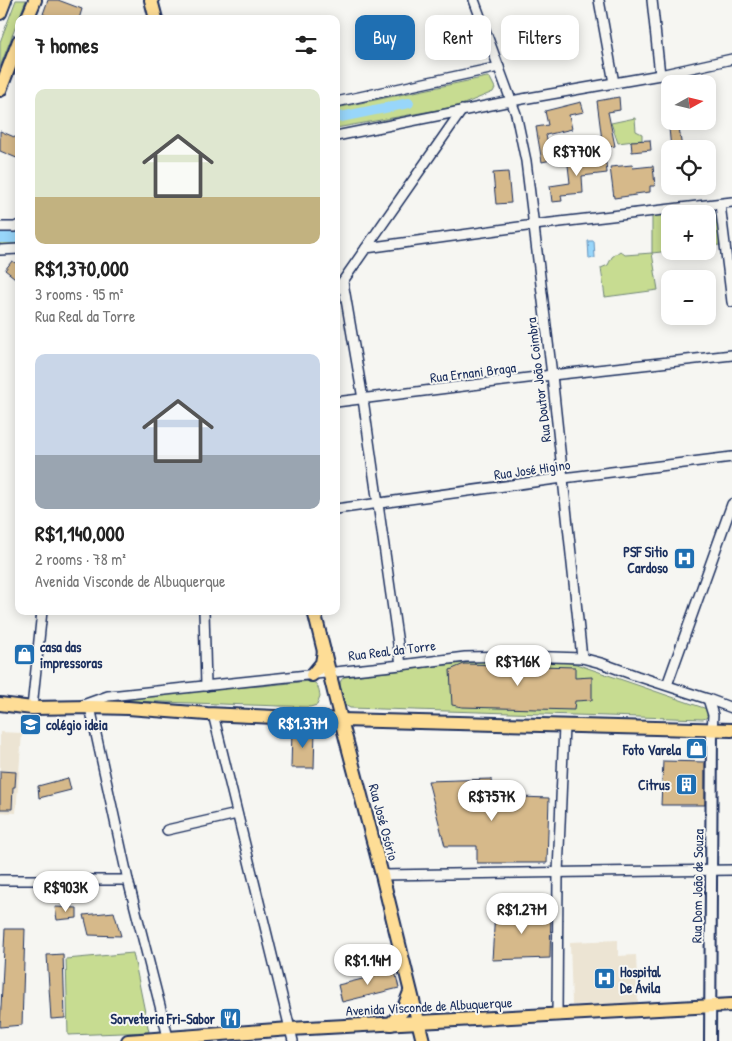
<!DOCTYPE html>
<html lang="en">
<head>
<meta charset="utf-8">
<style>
  :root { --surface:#fff; --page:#f2f2f2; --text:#222; --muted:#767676; --accent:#1f6fb2 }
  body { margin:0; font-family:"Patrick Hand",sans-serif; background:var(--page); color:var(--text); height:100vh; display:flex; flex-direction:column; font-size:19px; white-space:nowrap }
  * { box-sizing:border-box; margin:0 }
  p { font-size:16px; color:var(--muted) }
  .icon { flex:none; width:28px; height:28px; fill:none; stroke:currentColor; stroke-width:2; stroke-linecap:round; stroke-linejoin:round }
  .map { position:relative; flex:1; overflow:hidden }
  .side { position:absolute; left:15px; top:15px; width:325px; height:600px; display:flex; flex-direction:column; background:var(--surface); border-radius:10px; box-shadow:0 2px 12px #0003 }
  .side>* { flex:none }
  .hud { position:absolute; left:355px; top:15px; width:301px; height:45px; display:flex; gap:10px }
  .needle { width:32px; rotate:82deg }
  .controls { position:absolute; left:661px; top:75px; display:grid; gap:10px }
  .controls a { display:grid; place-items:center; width:55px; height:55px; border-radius:10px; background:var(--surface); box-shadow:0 2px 12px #0003; font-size:25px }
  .price { position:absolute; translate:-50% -42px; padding:0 11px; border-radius:18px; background:#fff; color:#222; font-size:16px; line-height:32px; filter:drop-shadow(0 1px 2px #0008) }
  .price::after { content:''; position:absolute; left:50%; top:30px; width:15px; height:11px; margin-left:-8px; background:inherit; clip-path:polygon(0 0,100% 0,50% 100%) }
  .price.current { background:var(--accent); color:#fff }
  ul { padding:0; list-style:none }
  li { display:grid; align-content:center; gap:10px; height:265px; padding:0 20px }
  li span { display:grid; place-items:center; height:155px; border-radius:10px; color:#555 }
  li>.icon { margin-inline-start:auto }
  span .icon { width:90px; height:90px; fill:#fffc; stroke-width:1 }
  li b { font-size:21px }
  h2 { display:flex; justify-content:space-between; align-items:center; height:60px; padding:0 20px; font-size:21px }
  .tag { padding:0 18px; border-radius:10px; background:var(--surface); box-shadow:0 2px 12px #0003; font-size:18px; line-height:45px }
  .tag.current { background:var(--accent); color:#fff }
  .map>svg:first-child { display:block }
</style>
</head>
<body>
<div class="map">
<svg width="732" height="1041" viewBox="0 0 732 1041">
  <rect width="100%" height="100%" fill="#f6f6f2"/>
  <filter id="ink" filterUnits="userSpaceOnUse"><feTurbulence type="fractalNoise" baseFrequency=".02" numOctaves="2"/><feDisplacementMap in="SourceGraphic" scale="10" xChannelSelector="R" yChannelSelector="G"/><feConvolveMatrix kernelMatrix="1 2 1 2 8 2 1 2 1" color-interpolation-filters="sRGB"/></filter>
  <g filter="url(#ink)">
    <g fill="#ece4d3">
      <polygon points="0,732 22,733 16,813 0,812"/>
      <polygon points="618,940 618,956 636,955 638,1003 572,1005 570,942"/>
    </g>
    <g fill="#c7dc91" stroke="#718678">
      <polygon points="16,0 26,0 0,67 0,42"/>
      <polygon points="487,77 490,78 495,88 493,92 459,106 336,128 336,108"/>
      <polygon points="635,118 636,131 642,134 642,140 618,143 611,123"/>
      <polygon points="717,209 720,245 708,246 708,214 670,214 670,251 652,253 658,290 605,297 601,268 608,265 612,257 620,251 625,255 652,253 652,214"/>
      <polygon points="19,232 19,242 15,244 0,245 0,235"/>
      <path d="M 490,660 L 565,662 L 576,664 L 701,707 L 707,709 L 709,714 L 706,718 L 703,719 L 350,708 L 345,705 C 342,696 336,683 344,677 Z"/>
      <path d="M 310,681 C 318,682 319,690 320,697 L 317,705 L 310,707 L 103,700 L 181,693 L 209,689 L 261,686 Z"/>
      <polygon points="133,953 149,1032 68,1035 66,959"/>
    </g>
    <polygon fill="#98d6fa" stroke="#6693bc" points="588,241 594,241 595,258 589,259"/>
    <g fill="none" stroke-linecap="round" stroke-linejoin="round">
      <g stroke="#98d6fa" stroke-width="10">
        <polyline points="336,118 409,103"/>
        <polyline points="0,238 13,238 19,237"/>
      </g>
    </g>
    <g fill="#d6b98a" stroke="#1b2f5e">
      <polygon points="48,0 58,0 82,9 79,19 54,19 43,14"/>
      <polygon points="619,97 620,110 608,112 615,146 603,148 597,101"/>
      <polygon points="581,102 584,112 569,115 572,129 546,135 551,160 542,162 536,127 548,125 545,111"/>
      <polygon points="679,127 682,149 671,149 669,128"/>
      <polygon points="0,131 19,139 19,159 0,151"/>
      <polygon points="589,136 591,146 574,148 572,140"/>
      <polygon points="650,140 651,150 632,152 631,141"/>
      <polygon points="580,155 580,163 601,160 601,163 606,163 607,173 582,176 583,193 561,195 562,201 552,202 550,186 570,183 567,156"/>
      <polygon points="632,165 633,168 653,166 655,186 650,186 650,192 635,194 636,195 614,198 610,167"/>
      <polygon points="508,172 511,203 496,204 493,173"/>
      <polygon points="12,261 19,265 19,281 5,270"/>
      <polygon points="464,664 575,667 575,678 592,677 592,700 575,701 574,710 462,707 452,705 450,670"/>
      <polygon points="292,729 315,730 314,768 291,768"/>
      <polygon points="663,761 705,762 705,805 661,805"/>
      <polygon points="0,771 16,772 15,787 13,787 12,809 0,809"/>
      <polygon points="68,778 71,790 39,798 38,786"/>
      <polygon points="491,779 492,796 549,798 547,863 477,863 477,846 445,846 428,781"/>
      <polygon points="55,907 77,908 77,918 57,920"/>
      <polygon points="551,911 550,958 492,960 495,912"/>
      <polygon points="114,912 121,936 89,935 84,915"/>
      <polygon points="5,929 25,929 22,1025 0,1027"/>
      <polygon points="63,954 65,1018 51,1019 47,955"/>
      <polygon points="395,971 399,988 342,1002 338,985"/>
    </g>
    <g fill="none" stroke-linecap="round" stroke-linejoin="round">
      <defs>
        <g id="minor">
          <polyline points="474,0 516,114 526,161 552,375 582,658"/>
          <polyline points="599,0 614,83"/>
          <polyline points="652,0 660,75"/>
          <polyline points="336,102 499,67"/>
          <polyline points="336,136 511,101 660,75 732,59"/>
          <polyline points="720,204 732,302"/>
          <polyline points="0,227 15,227 19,225"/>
          <polyline points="366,248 534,225 732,202"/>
          <polyline points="0,250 19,249"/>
          <polyline points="343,282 363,399 401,665"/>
          <polyline points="336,291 462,110"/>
          <polyline points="336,402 552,375 732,355"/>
          <polyline points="336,509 563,478 732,457"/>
          <polyline points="204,611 206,686"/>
          <polyline points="667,685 732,504"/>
          <polyline points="708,699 713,715 712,730"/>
          <polyline points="83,705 108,696 119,695 401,665 465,657 521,656 582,658 601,663 637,676 708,699 732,708"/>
          <polyline points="90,707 128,880 169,1041"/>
          <polyline points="32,708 42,611"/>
          <polyline points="213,714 293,1041"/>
          <polyline points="167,830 237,814"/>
          <polyline points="382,875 732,870"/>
          <polyline points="0,880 128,880"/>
          <polyline points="557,1014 558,873 564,726"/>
        </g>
        <polyline id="tertiary" points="710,1041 712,730"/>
        <g id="primary">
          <polyline points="151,0 156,19"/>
          <polyline points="0,13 5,0"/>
          <polyline points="27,19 35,0"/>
          <polyline points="0,90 19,41"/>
          <polyline points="314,611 341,720 382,875 423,1041"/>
          <polyline points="312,675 322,663 324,651"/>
          <polyline points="0,704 32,708 90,707 128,708 207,714 341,720 732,730"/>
          <polyline points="391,1024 403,1010 410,992"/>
          <polyline points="128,1041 290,1029 732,1005"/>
        </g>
      </defs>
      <use href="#minor" stroke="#1b2f5e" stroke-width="12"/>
      <use href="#tertiary" stroke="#1b2f5e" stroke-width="14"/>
      <use href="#primary" stroke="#1b2f5e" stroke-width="16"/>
      <use href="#minor" stroke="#f6f6f2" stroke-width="9"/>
      <use href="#tertiary" stroke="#f6f6f2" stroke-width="10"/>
      <use href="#primary" stroke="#fedd96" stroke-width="12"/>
    </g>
  </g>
  <defs>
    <symbol id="hospital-square" viewBox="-11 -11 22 22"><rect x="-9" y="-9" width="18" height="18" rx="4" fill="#1f6fb2" stroke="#f6f6f2"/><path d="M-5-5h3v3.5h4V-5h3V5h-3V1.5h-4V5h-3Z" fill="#fff"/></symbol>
    <symbol id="shop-square" viewBox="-11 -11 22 22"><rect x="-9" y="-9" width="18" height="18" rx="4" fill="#1f6fb2" stroke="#f6f6f2"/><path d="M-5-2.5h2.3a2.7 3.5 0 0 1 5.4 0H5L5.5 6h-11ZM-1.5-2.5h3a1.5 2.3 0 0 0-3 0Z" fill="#fff"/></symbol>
    <symbol id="school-square" viewBox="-11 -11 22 22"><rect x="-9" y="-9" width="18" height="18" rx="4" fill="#1f6fb2" stroke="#f6f6f2"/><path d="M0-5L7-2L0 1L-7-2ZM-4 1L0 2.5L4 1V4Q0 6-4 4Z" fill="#fff"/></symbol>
    <symbol id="building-square" viewBox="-11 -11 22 22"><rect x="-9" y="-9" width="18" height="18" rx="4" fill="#1f6fb2" stroke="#f6f6f2"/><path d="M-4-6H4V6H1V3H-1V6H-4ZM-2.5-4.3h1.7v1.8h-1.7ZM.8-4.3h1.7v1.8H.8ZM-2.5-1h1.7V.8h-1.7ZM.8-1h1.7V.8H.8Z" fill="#fff"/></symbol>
    <symbol id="restaurant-square" viewBox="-11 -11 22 22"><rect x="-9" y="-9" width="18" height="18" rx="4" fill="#1f6fb2" stroke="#f6f6f2"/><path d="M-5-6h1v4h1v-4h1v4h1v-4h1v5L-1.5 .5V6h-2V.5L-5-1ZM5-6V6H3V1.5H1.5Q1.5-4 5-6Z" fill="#fff"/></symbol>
  </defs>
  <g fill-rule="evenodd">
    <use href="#hospital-square" x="672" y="546" width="25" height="25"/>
    <use href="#shop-square" x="12" y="642" width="25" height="25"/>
    <use href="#school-square" x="18" y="712" width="25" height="25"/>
    <use href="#shop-square" x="684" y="736" width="25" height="25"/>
    <use href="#building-square" x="674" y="772" width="25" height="25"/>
    <use href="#hospital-square" x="592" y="966" width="25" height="25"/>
    <use href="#restaurant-square" x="218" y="1006" width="25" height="25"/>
  </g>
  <g text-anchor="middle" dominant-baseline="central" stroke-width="4" stroke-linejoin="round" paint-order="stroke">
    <g font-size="14" fill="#1b2f5e" stroke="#f6f6f2">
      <text transform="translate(473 372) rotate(-7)">Rua Ernani Braga</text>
      <text transform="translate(538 380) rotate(-97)">Rua Doutor João Coimbra</text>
      <text transform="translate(532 469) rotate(-8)">Rua José Higino</text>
      <text transform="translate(392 650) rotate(-7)">Rua Real da Torre</text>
      <text transform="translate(384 822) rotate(75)">Rua José Osório</text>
      <text transform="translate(697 886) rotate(-89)">Rua Dom João de Souza</text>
      <text transform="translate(429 1006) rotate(-3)">Avenida Visconde de Albuquerque</text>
    </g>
    <g font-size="14" font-weight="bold" fill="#1b2f5e" stroke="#f6f6f2" text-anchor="end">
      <text x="668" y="551">PSF Sitio<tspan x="668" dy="16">Cardoso</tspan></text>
      <text x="40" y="646" text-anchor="start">casa das<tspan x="40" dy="16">impressoras</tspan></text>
      <text x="46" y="724" text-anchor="start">colégio ideia</text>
      <text x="681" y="749">Foto Varela</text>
      <text x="670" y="784">Citrus</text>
      <text x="620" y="971" text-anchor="start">Hospital<tspan x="620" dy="16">De Ávila</tspan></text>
      <text x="215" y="1018">Sorveteria Fri-Sabor</text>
    </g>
  </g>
</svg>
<div class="controls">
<a><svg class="needle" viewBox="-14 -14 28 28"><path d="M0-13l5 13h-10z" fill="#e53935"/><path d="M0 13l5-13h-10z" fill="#767676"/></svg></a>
<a><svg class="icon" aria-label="locate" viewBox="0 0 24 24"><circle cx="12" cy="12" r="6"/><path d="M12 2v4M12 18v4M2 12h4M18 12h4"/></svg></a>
<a>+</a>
<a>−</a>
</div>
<b class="price" style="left:577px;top:177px">R$770K</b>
<b class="price" style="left:518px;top:687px">R$716K</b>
<b class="price current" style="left:303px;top:749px">R$1.37M</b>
<b class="price" style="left:492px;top:822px">R$757K</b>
<b class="price" style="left:66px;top:913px">R$903K</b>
<b class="price" style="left:522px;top:935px">R$1.27M</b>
<b class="price" style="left:368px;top:986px">R$1.14M</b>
<div class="hud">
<a class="tag current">Buy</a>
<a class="tag">Rent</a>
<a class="tag">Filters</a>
</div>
<section class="side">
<h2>7 homes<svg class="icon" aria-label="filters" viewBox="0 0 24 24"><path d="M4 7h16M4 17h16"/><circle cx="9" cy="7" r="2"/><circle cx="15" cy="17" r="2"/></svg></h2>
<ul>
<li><span style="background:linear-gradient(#dfe7d0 70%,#c2b280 0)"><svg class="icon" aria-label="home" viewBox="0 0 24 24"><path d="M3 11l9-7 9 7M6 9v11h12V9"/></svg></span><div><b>R$1,370,000</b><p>3 rooms · 95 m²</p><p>Rua Real da Torre</p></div></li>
<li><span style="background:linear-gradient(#c9d6e8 65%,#9aa5b1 0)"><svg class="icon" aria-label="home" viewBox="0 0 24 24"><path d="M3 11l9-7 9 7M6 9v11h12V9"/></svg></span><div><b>R$1,140,000</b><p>2 rooms · 78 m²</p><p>Avenida Visconde de Albuquerque</p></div></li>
</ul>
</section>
</div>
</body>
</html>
